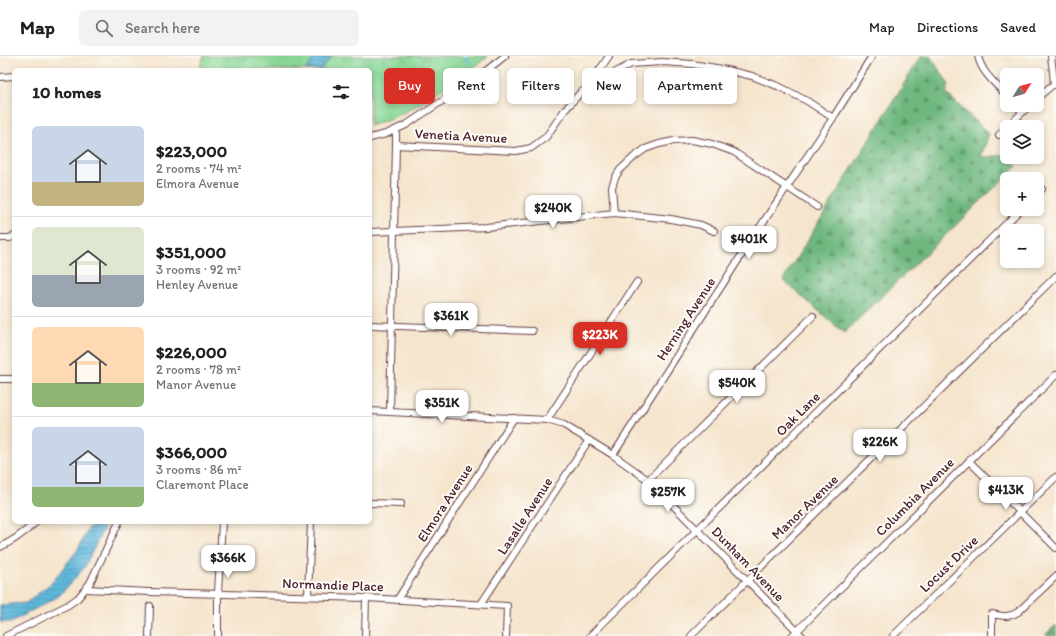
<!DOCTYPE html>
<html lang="en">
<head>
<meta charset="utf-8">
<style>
  :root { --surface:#fff; --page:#f2f2f2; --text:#202124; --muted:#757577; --line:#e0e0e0; --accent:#d93025 }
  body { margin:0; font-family:Itim,sans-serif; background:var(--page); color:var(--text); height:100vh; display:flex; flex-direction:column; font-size:15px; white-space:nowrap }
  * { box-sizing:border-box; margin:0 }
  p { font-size:13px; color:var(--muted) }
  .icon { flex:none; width:22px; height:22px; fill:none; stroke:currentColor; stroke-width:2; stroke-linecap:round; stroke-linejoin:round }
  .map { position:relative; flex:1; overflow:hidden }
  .panel { position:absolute; left:12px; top:12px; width:360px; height:456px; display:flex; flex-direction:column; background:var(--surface); border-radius:6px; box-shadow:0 2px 6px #0003 }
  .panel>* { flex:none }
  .top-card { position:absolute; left:384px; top:12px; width:380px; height:36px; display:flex; gap:8px }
  .needle { width:26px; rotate:53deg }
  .controls { position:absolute; left:1000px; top:12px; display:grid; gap:8px }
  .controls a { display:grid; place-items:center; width:44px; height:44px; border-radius:6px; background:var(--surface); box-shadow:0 2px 6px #0003; font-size:20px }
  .price { position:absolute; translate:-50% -34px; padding:0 9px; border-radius:8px; background:#fff; color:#222; font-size:13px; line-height:26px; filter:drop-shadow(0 1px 2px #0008) }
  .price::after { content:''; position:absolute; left:50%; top:24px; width:12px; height:9px; margin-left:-6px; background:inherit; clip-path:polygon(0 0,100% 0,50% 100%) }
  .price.on { background:var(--accent); color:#fff }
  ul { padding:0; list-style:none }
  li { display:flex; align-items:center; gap:12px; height:100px; padding:0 20px }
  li+li { border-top:1px solid var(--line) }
  li span { display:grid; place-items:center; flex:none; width:112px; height:80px; border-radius:6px; color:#555 }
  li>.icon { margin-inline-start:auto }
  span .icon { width:48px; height:48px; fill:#fffc; stroke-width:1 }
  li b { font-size:17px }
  h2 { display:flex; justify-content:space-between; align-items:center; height:48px; padding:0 20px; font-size:17px }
  .chip { padding:0 14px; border-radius:6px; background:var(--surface); box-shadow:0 2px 6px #0003; font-size:14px; line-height:36px }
  .chip.on { background:var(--accent); color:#fff }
  header { display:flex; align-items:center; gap:24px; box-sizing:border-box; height:56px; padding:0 20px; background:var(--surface); border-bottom:1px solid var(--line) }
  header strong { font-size:19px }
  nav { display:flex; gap:22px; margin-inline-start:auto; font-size:14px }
  .search { width:280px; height:36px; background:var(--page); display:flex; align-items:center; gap:10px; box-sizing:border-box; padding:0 14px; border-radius:6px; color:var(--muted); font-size:15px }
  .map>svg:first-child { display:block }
</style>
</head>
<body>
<header>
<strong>Map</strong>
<div class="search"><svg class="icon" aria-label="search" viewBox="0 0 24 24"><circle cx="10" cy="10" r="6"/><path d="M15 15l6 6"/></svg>Search here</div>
<nav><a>Map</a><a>Directions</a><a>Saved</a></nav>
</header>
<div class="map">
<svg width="1056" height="580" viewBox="0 0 1056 580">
  <defs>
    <pattern id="forest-firs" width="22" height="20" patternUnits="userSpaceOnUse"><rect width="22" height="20" fill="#6eb87f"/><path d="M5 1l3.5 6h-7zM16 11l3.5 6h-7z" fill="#5c9568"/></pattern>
    <pattern id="park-crowns" width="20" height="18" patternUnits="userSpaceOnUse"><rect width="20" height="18" fill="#88d796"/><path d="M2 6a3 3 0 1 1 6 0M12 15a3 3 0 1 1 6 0" fill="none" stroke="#77b881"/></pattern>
    <pattern id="water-rules" width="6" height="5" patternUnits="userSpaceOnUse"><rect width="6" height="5" fill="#5fb8dc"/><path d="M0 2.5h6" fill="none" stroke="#5095b3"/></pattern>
  </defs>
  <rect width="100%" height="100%" fill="#fdfcf7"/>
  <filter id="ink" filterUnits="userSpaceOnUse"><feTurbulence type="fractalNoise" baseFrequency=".025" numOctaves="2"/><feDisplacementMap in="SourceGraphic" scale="8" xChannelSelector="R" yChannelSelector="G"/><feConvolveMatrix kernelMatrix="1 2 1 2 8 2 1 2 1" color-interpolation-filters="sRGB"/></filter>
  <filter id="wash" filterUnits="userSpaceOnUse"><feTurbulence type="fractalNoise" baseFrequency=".012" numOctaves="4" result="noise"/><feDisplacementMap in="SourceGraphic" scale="16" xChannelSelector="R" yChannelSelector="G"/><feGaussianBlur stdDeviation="0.9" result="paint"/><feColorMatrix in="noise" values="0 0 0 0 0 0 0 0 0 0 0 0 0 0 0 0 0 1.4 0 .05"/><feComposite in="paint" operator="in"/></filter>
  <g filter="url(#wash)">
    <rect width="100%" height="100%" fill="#f5e5cd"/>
    <g fill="url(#forest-firs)" stroke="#5c6c55">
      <polygon points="921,0 930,0 949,28 946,37 989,78 981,101 1007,99 1007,101 1009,101 1017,110 844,277 783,224"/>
      <polygon points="1056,569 1056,580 1046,580 1047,577"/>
    </g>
    <polygon fill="url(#park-crowns)" stroke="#697b60" points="204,0 488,0 477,9 420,48 399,59 370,70 370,14 199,14"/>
    <g fill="url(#water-rules)" stroke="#546c84">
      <polygon points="315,0 332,0 320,14 306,14"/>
      <polygon points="92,466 107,466 84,512 59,540 11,566 0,566 0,549 26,547 50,528 77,495"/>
    </g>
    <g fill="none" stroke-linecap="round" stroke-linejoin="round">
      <polyline stroke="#5fb8dc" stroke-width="2" points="464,0 471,7"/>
    </g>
  </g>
  <g filter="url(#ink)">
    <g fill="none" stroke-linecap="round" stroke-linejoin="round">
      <defs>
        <g id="minor">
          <path d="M 978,0 C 981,16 996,28 1007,40"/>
          <polyline points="1051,0 1053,16 1054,29"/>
          <polyline points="0,21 14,20"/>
          <polyline points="590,28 609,0"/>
          <polyline points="1037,42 1050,31 1056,27"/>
          <polyline points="1016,49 1022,56"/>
          <polyline points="999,79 1030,49"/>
          <polyline points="370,82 386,78 406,69 474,24 505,0"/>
          <polyline points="396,89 516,95 531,92 546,81 564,55 580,37 590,30 631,8 662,6 692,8 722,13 752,20 780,31 807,45 833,62"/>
          <polyline points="1037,138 1042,133"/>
          <polyline points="614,157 612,131 615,122 620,114 634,101 645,93 659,88 674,85 692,84 712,88 734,96 817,151"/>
          <polyline points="370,176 486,171 614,157 671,163 701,169 714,175"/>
          <polyline points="0,182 10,182 14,180"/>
          <polyline points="370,269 532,275"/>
          <polyline points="0,323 14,323"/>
          <polyline points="370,355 547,364 564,369 613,399 648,424 802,580"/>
          <polyline points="390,356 396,89 396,74"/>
          <polyline points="547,364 637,226"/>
          <polyline points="613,399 746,192 833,62 872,0"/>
          <polyline points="969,405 1056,492"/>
          <polyline points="648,424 813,260"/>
          <polyline points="370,447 401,448"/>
          <path d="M 0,491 C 14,485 25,476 36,466"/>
          <polyline points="86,533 149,536 366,542 507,550 506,580"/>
          <polyline points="308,540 311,466"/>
          <polyline points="397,544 514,362"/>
          <polyline points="481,548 589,384"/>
          <polyline points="6,580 68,549 78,542 90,527 119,466"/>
          <polyline points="149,580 150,550"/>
          <polyline points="218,580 218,536 222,466"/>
          <polyline points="365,580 366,542"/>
          <polyline points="590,580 1021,153"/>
          <polyline points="691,580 1056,220"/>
          <polyline points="792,580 1056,319"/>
          <polyline points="893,580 1056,421"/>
          <path d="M 992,580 L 992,558 C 1002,560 1009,562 1018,556 L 1056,520"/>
        </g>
      </defs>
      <use href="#minor" stroke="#643d43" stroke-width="8"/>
      <use href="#minor" stroke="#fff" stroke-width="6"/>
    </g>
  </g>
  <g text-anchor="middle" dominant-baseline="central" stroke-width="4" stroke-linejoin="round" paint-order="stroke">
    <g font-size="14" fill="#4a1f2b" stroke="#fdfcf7">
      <text transform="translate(461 80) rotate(3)">Venetia Avenue</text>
      <text transform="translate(686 263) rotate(-57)">Herning Avenue</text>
      <text transform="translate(798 358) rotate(-45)">Oak Lane</text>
      <text transform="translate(915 441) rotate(-45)">Columbia Avenue</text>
      <text transform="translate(445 447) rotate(-57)">Elmora Avenue</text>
      <text transform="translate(805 451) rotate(-44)">Manor Avenue</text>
      <text transform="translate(525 460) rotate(-57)">Lasalle Avenue</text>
      <text transform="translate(748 508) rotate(46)">Dunham Avenue</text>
      <text transform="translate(949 508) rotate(-44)">Locust Drive</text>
      <text transform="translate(333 529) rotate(2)">Normandie Place</text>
    </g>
  </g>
</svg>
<div class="controls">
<a><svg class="needle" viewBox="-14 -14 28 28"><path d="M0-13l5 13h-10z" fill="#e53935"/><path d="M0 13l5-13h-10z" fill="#757577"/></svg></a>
<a><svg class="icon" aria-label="layers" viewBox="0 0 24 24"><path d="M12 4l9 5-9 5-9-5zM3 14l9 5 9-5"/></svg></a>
<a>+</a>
<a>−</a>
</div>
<b class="price" style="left:553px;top:173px">$240K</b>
<b class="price" style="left:749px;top:204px">$401K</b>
<b class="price" style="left:451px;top:281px">$361K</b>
<b class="price on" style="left:600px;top:300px">$223K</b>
<b class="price" style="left:737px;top:348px">$540K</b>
<b class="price" style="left:442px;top:368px">$351K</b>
<b class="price" style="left:880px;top:407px">$226K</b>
<b class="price" style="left:1006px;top:455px">$413K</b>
<b class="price" style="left:668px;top:457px">$257K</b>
<b class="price" style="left:228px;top:523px">$366K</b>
<div class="top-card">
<a class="chip on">Buy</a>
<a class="chip">Rent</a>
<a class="chip">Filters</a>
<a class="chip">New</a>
<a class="chip">Apartment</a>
</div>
<section class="panel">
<h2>10 homes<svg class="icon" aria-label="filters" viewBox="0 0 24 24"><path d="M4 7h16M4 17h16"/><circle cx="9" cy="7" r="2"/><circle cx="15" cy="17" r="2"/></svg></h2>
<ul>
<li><span style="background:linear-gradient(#c9d6e8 70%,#c2b280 0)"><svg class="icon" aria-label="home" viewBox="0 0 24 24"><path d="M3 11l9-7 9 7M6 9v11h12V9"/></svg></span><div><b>$223,000</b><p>2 rooms · 74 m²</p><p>Elmora Avenue</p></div></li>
<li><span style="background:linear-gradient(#dfe7d0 60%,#9aa5b1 0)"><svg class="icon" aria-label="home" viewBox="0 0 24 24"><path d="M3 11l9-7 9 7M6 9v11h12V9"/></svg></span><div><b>$351,000</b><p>3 rooms · 92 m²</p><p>Henley Avenue</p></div></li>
<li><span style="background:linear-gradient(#ffd9b3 70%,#8fb573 0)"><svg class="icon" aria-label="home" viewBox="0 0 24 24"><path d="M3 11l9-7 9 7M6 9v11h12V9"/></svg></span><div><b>$226,000</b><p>2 rooms · 78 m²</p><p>Manor Avenue</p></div></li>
<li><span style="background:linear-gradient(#c9d6e8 75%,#8fb573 0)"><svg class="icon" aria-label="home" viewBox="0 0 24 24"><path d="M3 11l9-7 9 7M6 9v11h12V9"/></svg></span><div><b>$366,000</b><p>3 rooms · 86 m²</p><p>Claremont Place</p></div></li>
</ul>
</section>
</div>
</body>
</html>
